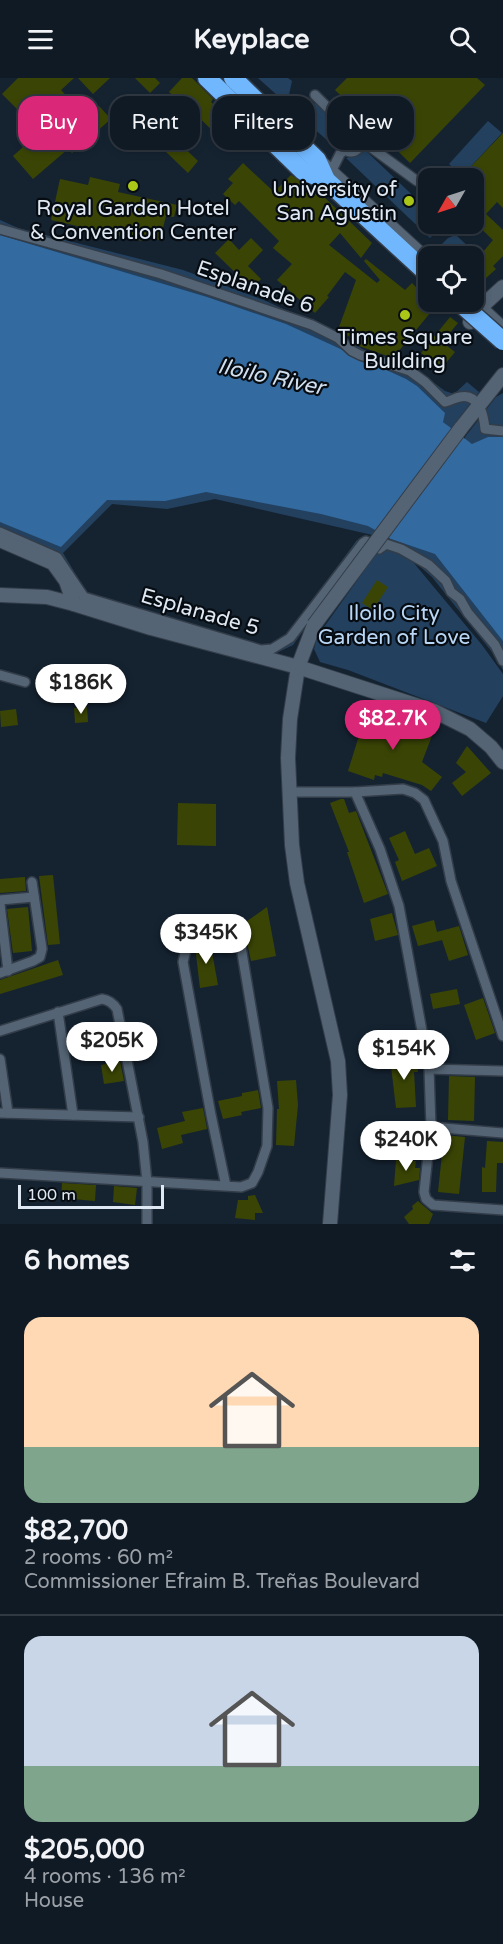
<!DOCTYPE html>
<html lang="en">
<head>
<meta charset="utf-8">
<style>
  :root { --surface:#101a25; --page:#19232d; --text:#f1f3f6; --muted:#9ca1a7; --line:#303842; --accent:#db2777 }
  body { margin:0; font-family:"Varela Round",sans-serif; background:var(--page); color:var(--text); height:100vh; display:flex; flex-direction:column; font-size:22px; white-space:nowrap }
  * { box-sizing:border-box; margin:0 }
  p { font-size:20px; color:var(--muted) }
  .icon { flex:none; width:33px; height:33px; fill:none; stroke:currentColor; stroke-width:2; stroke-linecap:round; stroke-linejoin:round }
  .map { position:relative; height:1146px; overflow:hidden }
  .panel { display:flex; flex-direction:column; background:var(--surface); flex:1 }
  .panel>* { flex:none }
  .banner { position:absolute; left:18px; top:18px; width:468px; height:54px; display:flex; gap:12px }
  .needle { width:39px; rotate:231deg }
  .fabs { position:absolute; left:418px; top:90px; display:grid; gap:12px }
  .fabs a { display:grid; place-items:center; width:66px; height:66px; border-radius:12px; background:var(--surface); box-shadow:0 3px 9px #0003,0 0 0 2px var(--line); font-size:30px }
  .scale { position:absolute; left:18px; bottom:15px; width:146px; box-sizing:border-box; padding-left:6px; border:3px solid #e0e9f3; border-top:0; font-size:16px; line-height:21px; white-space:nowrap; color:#e0e9f3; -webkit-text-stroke:4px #060c12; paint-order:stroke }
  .price { position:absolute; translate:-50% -51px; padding:0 14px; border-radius:21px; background:#fff; color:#222; font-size:20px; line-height:39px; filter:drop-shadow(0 2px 3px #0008) }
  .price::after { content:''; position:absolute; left:50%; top:36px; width:18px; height:14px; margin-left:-9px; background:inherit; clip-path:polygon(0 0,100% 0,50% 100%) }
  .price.on { background:var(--accent); color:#fff }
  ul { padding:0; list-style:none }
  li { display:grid; align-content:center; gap:12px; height:318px; padding:0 24px }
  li+li { border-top:2px solid var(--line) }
  li span { display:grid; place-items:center; height:186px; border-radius:18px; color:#555 }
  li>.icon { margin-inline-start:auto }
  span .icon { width:108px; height:108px; fill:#fffc; stroke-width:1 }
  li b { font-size:26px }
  h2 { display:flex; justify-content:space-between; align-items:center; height:72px; padding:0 24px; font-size:26px }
  .pill { padding:0 21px; border-radius:18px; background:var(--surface); box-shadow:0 3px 9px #0003,0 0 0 2px var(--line); font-size:21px; line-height:54px }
  .pill.on { background:var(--accent); color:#fff }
  header { display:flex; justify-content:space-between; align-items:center; height:78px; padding:0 24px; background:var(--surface); font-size:27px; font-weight:700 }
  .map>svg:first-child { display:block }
</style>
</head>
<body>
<header><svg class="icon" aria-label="menu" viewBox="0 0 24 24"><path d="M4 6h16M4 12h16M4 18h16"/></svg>Keyplace<svg class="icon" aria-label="search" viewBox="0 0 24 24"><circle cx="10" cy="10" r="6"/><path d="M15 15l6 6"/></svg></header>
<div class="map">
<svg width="503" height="1146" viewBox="0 0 503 1146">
  <rect width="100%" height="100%" fill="#152331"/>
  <g fill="#23415f">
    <polygon points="258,0 288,0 292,3 287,26"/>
    <polygon points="315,25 344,53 339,59 336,70 295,34"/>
    <polygon points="488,43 502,55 462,98 449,86"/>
    <polygon points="364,71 429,133 429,146 438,147 438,152 430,160 346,80 357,77"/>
    <polygon points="0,142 18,150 183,192 266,223 341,258 371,276 390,283 402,281 445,313 454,316 467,304 479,314 451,351 443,344 443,340 0,166"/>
    <polygon points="453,158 457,158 471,171 472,178 450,178 439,169 448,160"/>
    <polygon points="503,315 503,366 472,366 465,362 465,359 496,319"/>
    <polygon points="0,376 413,447 503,544 503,592 496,579 432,499 408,478 482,567 503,596 503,618 486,645 348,592 320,584 314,571 317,559 373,480 390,461 215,421 167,431 112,426 63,475 87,515 261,569 276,564 291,552 357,462 364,467 293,567 272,577 86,522 56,481 0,456"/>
  </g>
  <polygon fill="#336aa0" points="0,157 207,219 286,246 406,301 417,308 445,335 443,344 472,366 488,359 503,359 503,563 435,476 391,461 368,448 321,436 206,414 165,423 107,422 61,469 0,444"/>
  <g fill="#3a4505" fill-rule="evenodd">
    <path d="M 18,0 L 74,0 L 61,12 L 87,40 L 99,28 L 111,41 L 72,75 L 68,71 L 33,101 L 13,78 L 40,54 L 2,16 ZM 49,21 L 76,50 L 60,65 L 38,40 L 40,38 L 35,33 Z"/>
    <polygon points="78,0 110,0 93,16"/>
    <polygon points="135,0 155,0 160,5 150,15"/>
    <polygon points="182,0 192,0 213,21 211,24 231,43 217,57 187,28 186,30 169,14"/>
    <polygon points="347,0 477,0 485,7 410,85 335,12"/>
    <polygon points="166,49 175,58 173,59 198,83 188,95 164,72 169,67 158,58"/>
    <polygon points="503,55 503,130 497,124 486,136 503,152 503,178 493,188 496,191 486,200 474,185 493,162 474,144 474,100 460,100"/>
    <polygon points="243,85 274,114 291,97 307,106 320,120 322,117 372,165 361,180 340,155 329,167 377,205 380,202 364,183 366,181 405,212 412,205 435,229 393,280 356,267 357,263 338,252 356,202 345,194 327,218 329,219 315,235 277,202 292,186 273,170 279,163 239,123 235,127 223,116 233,105 228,101"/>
    <polygon points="90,99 120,106 118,114 177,127 174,139 166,138 160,162 143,158 142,163 51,142 60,101 88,107"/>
    <polygon points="251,160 263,172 248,188 261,201 248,215 238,206 243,202 215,175 229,161 239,172"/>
    <polygon points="450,239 458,245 442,264 455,274 441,291 421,275"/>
    <polygon points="377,502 388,509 373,532 362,525"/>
    <polygon points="87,629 88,644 75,645 74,630"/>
    <polygon points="16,631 18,647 1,649 0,633"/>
    <polygon points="367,632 433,655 422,684 442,699 431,713 422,707 383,695 382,699 375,697 374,702 348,693"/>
    <polygon points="467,668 491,695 462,718 452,705 466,694 456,685"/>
    <polygon points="341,721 344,721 349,735 356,733 388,816 364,825 347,774 349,774 330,725"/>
    <polygon points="178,725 216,726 216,768 177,767"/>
    <polygon points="405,753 415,776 429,770 437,788 402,803 395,784 399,782 389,760"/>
    <polygon points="53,797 60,866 48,867 39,798"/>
    <polygon points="25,799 26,813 0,815 0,801"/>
    <polygon points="28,829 32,873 13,875 7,831"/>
    <polygon points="267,829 276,878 251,883 243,846"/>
    <polygon points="392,835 398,857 375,863 370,841"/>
    <polygon points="434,842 437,854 459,848 468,877 449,883 442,862 418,868 412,848"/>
    <polygon points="210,863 218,907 200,910 195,868 196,865"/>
    <polygon points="58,882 63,897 0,916 0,902"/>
    <polygon points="457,911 460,926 433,931 430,916"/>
    <polygon points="483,920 495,955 476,962 464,927"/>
    <polygon points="417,978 418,994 414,994 416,1029 396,1030 390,980"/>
    <polygon points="120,983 124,1003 104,1006 101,987"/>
    <polygon points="449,998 475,999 474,1043 448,1042"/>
    <polygon points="296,1002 298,1027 294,1068 276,1067 277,1031 279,1031 277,1003"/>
    <polygon points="258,1012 261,1030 241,1034 242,1037 223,1041 218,1023 242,1018 242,1015"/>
    <polygon points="203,1030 207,1051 181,1057 183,1065 162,1071 157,1050 185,1043 182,1034"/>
    <polygon points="444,1057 465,1059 459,1116 438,1114"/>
    <polygon points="487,1063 503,1064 503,1085 497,1085 496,1114 482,1114 482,1089 485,1090"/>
    <polygon points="396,1082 416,1083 415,1090 420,1090 419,1102 394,1108"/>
    <polygon points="62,1105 96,1107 95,1123 61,1120"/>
    <polygon points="114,1108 137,1110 135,1127 113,1124"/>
    <polygon points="255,1117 263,1135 255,1135 255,1142 235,1140 238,1122 248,1122 248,1118"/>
    <polygon points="418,1123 433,1136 429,1146 409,1146 404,1139 413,1131 412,1128"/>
  </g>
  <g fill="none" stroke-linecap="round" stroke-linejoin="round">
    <defs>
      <g id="street">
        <polyline points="315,17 358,60 417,103"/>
        <circle cx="351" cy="65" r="9"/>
        <polyline points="331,94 340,76 345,71"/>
        <path d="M 0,151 L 161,196 L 312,247 L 338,260 L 352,273 L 360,277 L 410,293 L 425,304 L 445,324 C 451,323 454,320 460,319 C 479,315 484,338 485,351 L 503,353"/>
        <polyline points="0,454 57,479 84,519 261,572 272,571 290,560 363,465 366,463 379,471 386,466 401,471 429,487 446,503 451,514 460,521 468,535 495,567 503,583"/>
        <polyline points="0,597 25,604"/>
        <polyline points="290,714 355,714 403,711 415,715 424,722 443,763 451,803 503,958"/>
        <polyline points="355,714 380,771 399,828 429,991 431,1049 424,1114 426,1121 433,1127 503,1132"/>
        <polyline points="0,822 34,819"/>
        <polyline points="0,826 8,893"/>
        <polyline points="0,895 33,883 40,879 42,871 32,804"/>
        <polyline points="58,934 73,1037"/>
        <path d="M 0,953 L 102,921 C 109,922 113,925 117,931 L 143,1064 L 147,1104 L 147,1146"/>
        <polyline points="0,981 8,1035"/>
        <polyline points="429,991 503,993"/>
        <polyline points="0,1035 139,1039"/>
        <polyline points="431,1049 503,1055"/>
        <path d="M 0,1095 L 241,1109 L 252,1105 L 258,1094 L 267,1068 L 268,1030 L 239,857 L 232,851 L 221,846 C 194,854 189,855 183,884 L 211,1037 L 226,1108"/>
      </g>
      <g id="secondary">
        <polyline points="320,84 429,184"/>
        <polyline points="474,224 503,251"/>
        <polyline points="470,244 480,230 503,209"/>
        <polyline points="461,350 503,297"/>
        <polyline points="0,462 53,485 66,503 74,526"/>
        <polyline points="0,517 47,519 74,526 151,550 298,589 434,633 470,651 491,669 503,684"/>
        <polyline points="314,547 298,589 290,641 288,680 292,767 297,805 338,983 340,1017 330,1146"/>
      </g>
      <g id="highway">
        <polyline points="207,0 303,93 326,102 429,197"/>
        <polyline points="233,0 317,82 326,102"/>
      </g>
    </defs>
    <use href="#street" stroke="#333d49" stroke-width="12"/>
    <use href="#secondary" stroke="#333d49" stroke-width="16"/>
    <use href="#highway" stroke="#333d49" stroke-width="21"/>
    <use href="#street" stroke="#546474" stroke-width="9"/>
    <use href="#secondary" stroke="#546474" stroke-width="14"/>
    <use href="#highway" stroke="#70b7fe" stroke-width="18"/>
    <defs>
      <polyline id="secondary-bridge" points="314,547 461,350"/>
      <polyline id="highway-bridge" points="459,224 503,263"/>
    </defs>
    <use href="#secondary-bridge" stroke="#333d49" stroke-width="16" stroke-linecap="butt"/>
    <use href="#highway-bridge" stroke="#333d49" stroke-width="21" stroke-linecap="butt"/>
    <use href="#secondary-bridge" stroke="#546474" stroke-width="14"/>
    <use href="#highway-bridge" stroke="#70b7fe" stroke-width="18"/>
  </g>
  <g fill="#aac718" stroke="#060c12" stroke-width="2">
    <circle cx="133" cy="108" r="6"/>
    <circle cx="409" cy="123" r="6"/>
    <circle cx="405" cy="237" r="6"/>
  </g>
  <g text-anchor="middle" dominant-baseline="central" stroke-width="4.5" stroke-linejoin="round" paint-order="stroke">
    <g font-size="21" fill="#e0e9f3" stroke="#060c12">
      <text x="397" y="111" text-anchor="end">University of<tspan x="397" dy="24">San Agustin</tspan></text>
      <text x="133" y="130">Royal Garden Hotel<tspan x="133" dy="24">&amp; Convention Center</tspan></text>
      <text x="405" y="259">Times Square<tspan x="405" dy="24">Building</tspan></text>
    </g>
    <g font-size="21" fill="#e0e9f3" stroke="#060c12">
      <text transform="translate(255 209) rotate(19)">Esplanade 6</text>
      <text transform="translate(200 534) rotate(16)">Esplanade 5</text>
    </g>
    <g font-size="21" fill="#bad7f6" stroke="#060c12">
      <text x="394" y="535">Iloilo City<tspan x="394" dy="24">Garden of Love</tspan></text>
    </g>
    <g font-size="22" font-style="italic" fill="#d1dfef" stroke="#060c12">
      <text transform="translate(271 299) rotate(12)">Iloilo River</text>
    </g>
  </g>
</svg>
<div class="fabs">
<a><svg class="needle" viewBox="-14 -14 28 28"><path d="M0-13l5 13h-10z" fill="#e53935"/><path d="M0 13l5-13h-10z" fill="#9ca1a7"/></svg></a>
<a><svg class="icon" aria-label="locate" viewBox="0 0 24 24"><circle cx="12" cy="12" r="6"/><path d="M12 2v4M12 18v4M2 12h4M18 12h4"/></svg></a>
</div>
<div class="scale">100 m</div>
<b class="price" style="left:81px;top:637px">$186K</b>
<b class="price on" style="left:393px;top:673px">$82.7K</b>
<b class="price" style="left:206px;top:887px">$345K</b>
<b class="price" style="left:112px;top:995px">$205K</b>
<b class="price" style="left:404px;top:1003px">$154K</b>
<b class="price" style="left:406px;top:1094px">$240K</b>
<div class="banner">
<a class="pill on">Buy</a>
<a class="pill">Rent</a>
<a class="pill">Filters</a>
<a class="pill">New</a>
</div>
</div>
<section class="panel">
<h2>6 homes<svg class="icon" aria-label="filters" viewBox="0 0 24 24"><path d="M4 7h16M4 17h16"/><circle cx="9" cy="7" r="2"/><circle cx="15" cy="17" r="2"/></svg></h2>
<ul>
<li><span style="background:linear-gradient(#ffd9b3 70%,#7fa58c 0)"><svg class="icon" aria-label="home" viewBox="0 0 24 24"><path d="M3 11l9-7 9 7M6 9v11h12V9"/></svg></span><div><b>$82,700</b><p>2 rooms · 60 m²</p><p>Commissioner Efraim B. Treñas Boulevard</p></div></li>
<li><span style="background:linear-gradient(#c9d6e8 70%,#7fa58c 0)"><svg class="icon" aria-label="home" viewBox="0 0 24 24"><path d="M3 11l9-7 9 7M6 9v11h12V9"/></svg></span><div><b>$205,000</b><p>4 rooms · 136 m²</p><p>House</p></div></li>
</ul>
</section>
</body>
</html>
